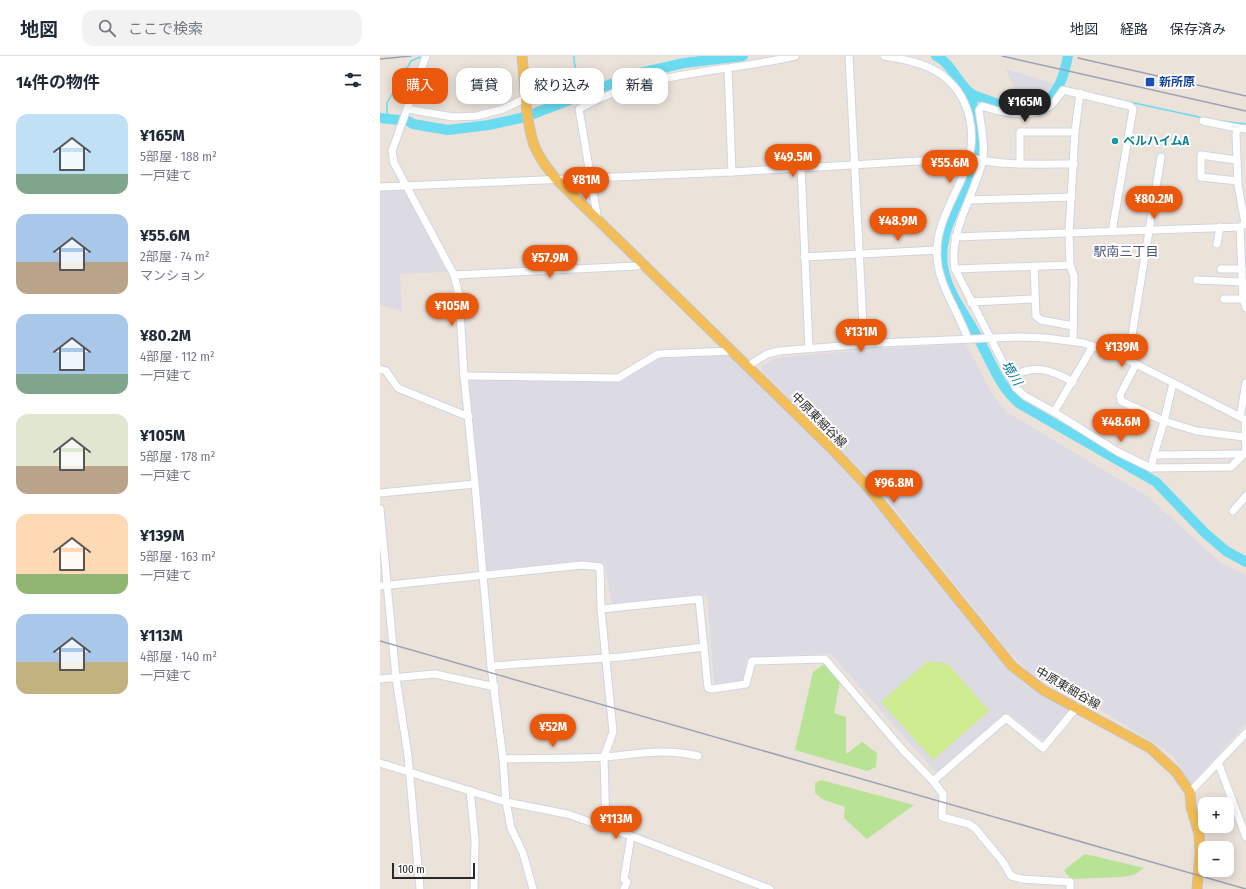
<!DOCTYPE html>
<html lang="ja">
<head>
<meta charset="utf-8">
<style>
  :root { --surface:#fff; --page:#f2f2f3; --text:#1f2937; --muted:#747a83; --line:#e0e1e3; --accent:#ea580c }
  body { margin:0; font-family:"Fira Sans Condensed","Noto Sans JP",sans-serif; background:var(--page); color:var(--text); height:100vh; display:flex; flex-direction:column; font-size:15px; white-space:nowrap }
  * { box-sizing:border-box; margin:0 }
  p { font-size:13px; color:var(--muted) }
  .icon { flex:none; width:22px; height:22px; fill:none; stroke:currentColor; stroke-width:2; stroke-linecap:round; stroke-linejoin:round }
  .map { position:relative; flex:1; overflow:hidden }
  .panel { display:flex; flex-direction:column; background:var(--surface); width:380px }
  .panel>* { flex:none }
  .guide { position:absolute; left:12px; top:12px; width:380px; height:36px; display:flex; gap:8px }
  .fabs { position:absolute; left:818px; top:741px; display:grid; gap:8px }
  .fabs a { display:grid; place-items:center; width:36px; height:36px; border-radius:8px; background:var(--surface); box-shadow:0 2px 10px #0003; font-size:20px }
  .scale { position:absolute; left:12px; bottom:10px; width:83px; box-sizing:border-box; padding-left:4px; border:2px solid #282828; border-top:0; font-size:11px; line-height:14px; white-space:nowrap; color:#282828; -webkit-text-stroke:3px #fff; paint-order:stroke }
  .price { position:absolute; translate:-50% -34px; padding:0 9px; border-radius:14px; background:var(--accent); color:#fff; font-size:13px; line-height:26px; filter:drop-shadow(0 1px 2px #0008) }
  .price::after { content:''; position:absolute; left:50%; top:24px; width:12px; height:9px; margin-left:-6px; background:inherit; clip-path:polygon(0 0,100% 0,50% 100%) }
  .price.active { background:#222; color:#fff }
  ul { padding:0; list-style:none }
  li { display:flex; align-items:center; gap:12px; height:100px; padding:0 16px }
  li span { display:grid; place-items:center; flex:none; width:112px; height:80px; border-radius:12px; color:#555 }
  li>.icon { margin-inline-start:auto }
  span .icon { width:48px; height:48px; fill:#fffc; stroke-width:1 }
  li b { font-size:17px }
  h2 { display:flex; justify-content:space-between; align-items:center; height:48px; padding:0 16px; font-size:17px }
  .tag { padding:0 14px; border-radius:12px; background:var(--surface); box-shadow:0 2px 10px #0003; font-size:14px; line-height:36px }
  .tag.active { background:var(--accent); color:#fff }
  header { display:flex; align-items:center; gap:24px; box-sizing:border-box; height:56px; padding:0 20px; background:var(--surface); border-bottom:1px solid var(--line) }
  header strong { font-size:19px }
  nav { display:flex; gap:22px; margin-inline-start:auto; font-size:14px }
  .search { width:280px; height:36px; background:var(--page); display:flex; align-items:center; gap:10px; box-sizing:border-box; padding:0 14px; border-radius:12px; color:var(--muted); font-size:15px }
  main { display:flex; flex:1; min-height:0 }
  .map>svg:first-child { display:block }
</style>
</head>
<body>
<header>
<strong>地図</strong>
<div class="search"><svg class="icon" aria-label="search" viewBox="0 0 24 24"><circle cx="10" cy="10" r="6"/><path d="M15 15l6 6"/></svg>ここで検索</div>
<nav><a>地図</a><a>経路</a><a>保存済み</a></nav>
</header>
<main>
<section class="panel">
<h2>14件の物件<svg class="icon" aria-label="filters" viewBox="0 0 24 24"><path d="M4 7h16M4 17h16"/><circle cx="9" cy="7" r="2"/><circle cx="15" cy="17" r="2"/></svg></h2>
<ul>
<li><span style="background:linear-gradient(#bfe0f5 75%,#7fa58c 0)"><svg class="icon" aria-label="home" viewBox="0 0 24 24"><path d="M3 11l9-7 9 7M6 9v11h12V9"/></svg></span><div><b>¥165M</b><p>5部屋 · 188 m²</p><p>一戸建て</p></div></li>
<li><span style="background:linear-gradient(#a9c7e8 60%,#b9a48a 0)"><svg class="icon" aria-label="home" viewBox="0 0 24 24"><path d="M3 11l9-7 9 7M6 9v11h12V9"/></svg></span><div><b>¥55.6M</b><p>2部屋 · 74 m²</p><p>マンション</p></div></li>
<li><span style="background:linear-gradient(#a9c7e8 75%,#7fa58c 0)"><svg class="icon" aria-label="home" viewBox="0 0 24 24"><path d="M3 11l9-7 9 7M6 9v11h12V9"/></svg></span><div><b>¥80.2M</b><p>4部屋 · 112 m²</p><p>一戸建て</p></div></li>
<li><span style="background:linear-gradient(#dfe7d0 65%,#b9a48a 0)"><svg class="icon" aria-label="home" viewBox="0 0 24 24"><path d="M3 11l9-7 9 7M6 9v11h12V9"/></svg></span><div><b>¥105M</b><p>5部屋 · 178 m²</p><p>一戸建て</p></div></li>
<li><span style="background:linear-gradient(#ffd9b3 75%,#8fb573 0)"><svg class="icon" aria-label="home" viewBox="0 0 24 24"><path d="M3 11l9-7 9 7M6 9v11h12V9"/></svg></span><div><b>¥139M</b><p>5部屋 · 163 m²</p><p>一戸建て</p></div></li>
<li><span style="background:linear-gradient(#a9c7e8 60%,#c2b280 0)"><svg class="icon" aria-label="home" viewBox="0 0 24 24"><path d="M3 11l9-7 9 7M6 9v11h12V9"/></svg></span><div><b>¥113M</b><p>4部屋 · 140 m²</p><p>一戸建て</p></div></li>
</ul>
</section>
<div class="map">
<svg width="866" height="833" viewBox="0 0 866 833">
  <rect width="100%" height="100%" fill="#ebe2da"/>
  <g fill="#dcdbe3">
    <polygon points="626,13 675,28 663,41 652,45 640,47"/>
    <polygon points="23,132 67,216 20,218 22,255 0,249 0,133"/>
    <polygon points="586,288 613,339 627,356 767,440 841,507 866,519 866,668 811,728 793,700 781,691 710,648 679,635 650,617 625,591 494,427 382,315 381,310 396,302 494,293"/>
    <polygon points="351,298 486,434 646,630 695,652 665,686 627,656 557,718 450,597 366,602 365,626 334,628 327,539 232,548 225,510 203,505 107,514 89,323 240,323 280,302"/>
  </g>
  <g fill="#b8e394">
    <polygon points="444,608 460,625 454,657 466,661 466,698 482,686 497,697 496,711 487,715 415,694 433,616"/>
    <polygon points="441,724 534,749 487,783 464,762 465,751 442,743 435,737 435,727"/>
    <polygon points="705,798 764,812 754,819 742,821 690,823 684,814"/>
  </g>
  <polygon fill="#ceeb90" points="548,605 568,608 609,655 553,704 501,646"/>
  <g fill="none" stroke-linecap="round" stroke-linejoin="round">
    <g stroke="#6adbf0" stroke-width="1.5">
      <path d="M 194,0 C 193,14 203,26 201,40"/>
      <polyline points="727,41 823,62"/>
      <polyline points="7,61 7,47 31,5 40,1"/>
      <polyline points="842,65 866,68"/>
    </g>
    <g stroke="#6adbf0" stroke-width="10">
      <path d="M 556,0 C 571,7 577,26 589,36 C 595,41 608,44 615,47 C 642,58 667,55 680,27 C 684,19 686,9 688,0"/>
      <path d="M 590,37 C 595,58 600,78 595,100 C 588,138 554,174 564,215 C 569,239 587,261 598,282 C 611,305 620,332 640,348 L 776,426 L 825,477 L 846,495 L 866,506"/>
      <polyline points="0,62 28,65 33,68 68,74 109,69 145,61 260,17 304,7 363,0"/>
    </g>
    <defs>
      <g id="minor">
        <polyline points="46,0 12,95 14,107 74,219 79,239 84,320 95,428 111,610 123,703 126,746 131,772 143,797 153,833"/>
        <polyline points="469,0 484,288"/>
        <path d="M 504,0 C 522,3 540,6 556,15 C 591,36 599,79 585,115 C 575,140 557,167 557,195 C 556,227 578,254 588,283"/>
        <polyline points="348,13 352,116"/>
        <polyline points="27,53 73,61 97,60 123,53 144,43 189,34"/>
        <polyline points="823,65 857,72"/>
        <polyline points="856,104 821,99 821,121 858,125"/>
        <polyline points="640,108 640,76 695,76"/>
        <polyline points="421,112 429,292"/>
        <path d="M 0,131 L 352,116 L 590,102 C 623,110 660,108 694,108"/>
        <polyline points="590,144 692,141"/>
        <path d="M 218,165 L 199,53 C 265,15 344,17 415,0"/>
        <polyline points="860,171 863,243 866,252"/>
        <polyline points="575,181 860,171 865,168 858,129 856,78 857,72 866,73"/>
        <polyline points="837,188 840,171"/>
        <polyline points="424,201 557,194"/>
        <polyline points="654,210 656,260 661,264 693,270"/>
        <polyline points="575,213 690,209"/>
        <polyline points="841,213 862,213"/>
        <polyline points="74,219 257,210 261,208"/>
        <polyline points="817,224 863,226"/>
        <polyline points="844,243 863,243"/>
        <polyline points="591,246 654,243"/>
        <polyline points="693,284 694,220 690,209 689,177 695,76 700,37"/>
        <polyline points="713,290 674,356 738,396 771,412 774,399 866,398"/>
        <polyline points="748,304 781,101"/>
        <polyline points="756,308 740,339 741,345 784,365 774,399"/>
        <polyline points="368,310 387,298 399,295 500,287 639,281 665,282 704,287 748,304 866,364"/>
        <polyline points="0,313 6,315 18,332 89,361"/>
        <polyline points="84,320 238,322 278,298 352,295"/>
        <path d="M 630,321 C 655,308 670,313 693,326"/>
        <polyline points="793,327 784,365 817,375 864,381"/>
        <path d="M 674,356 L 645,340 L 636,332 L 575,213 C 568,177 593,142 602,107 C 606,91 601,70 599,54 L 602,50 C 623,57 649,63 669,51 C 675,47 679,39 683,34 L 750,50 L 753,53 L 732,176"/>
        <polyline points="860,361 866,327"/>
        <polyline points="865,364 866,395"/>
        <polyline points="771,412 851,411 864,398"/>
        <polyline points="0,437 95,428"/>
        <polyline points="0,453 16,622 28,700 40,833"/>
        <polyline points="853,455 866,440"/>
        <polyline points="0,530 202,509 220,511 221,553 233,676 224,701 226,771"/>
        <polyline points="221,553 319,543 328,632 332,633 366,628 372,605 445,603 521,692 553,725 563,738 562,761 589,768 595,772 623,806 631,820 642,823 690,826 690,833"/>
        <polyline points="111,610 241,601 324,591"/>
        <polyline points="0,623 55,618 115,631"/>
        <path d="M 123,703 C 157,702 191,703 224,701 C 258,698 284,692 318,700"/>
        <polyline points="838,706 866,781"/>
        <polyline points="0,707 126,746 187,758 251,780 390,833"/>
        <polyline points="553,725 626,662 663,692 697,651"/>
        <polyline points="90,735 95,783 94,833"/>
        <polyline points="810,736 866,677"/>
        <polyline points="244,833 247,826 244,823 251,780"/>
      </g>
      <path id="major" d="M 142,0 C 145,29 145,62 154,89 C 159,102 167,112 176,123 L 453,394 L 486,429 L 632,610 L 663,634 L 770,692 L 796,716 L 810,736 L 811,751 L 819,778 L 820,796 L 817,833"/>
    </defs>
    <use href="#minor" stroke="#cfd5e2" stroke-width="9"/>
    <use href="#major" stroke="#c3c3c3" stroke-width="11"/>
    <use href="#minor" stroke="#fff" stroke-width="7"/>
    <use href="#major" stroke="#f3be57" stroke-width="9"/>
    <g stroke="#9da2b3" stroke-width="1.5">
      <polyline points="622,0 866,55"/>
      <polyline points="698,2 866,40"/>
      <polyline points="0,3 31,0"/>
      <polyline points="0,585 866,833"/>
    </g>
  </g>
  <rect fill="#1a4fb4" stroke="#fff" stroke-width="1.5" x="765" y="21" width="10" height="10" rx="2"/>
  <circle fill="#0f9aa8" stroke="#fff" stroke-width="1.5" cx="735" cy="85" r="4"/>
  <g text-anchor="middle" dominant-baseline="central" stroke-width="4" stroke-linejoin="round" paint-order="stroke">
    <g font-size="12" font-weight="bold" fill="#164399" stroke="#fff" text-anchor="start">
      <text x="779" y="26">新所原</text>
    </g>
    <g font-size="12" font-weight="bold" fill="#0d838f" stroke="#fff" text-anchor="start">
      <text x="743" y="85">ベルハイムA</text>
    </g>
    <g font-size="12" fill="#282828" stroke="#fff">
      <text transform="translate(439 364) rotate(45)">中原東細谷線</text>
      <text transform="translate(688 632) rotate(30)">中原東細谷線</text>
    </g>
    <g font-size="13" fill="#48567a" stroke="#fff">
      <text x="746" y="195">駅南三丁目</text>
    </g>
    <g font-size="13" font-style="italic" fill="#0b789a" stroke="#fff">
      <text transform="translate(632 317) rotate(58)">境川</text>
    </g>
  </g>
</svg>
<div class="fabs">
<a>+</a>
<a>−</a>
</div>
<div class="scale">100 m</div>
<b class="price active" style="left:645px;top:67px">¥165M</b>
<b class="price" style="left:413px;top:122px">¥49.5M</b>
<b class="price" style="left:570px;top:128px">¥55.6M</b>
<b class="price" style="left:206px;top:145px">¥81M</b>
<b class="price" style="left:774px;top:164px">¥80.2M</b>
<b class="price" style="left:518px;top:186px">¥48.9M</b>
<b class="price" style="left:170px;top:223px">¥57.9M</b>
<b class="price" style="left:72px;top:271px">¥105M</b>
<b class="price" style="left:481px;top:297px">¥131M</b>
<b class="price" style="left:742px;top:312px">¥139M</b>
<b class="price" style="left:741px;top:387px">¥48.6M</b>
<b class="price" style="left:514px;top:448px">¥96.8M</b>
<b class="price" style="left:173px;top:692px">¥52M</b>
<b class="price" style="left:236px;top:784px">¥113M</b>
<div class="guide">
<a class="tag active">購入</a>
<a class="tag">賃貸</a>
<a class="tag">絞り込み</a>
<a class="tag">新着</a>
</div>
</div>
</main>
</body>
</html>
